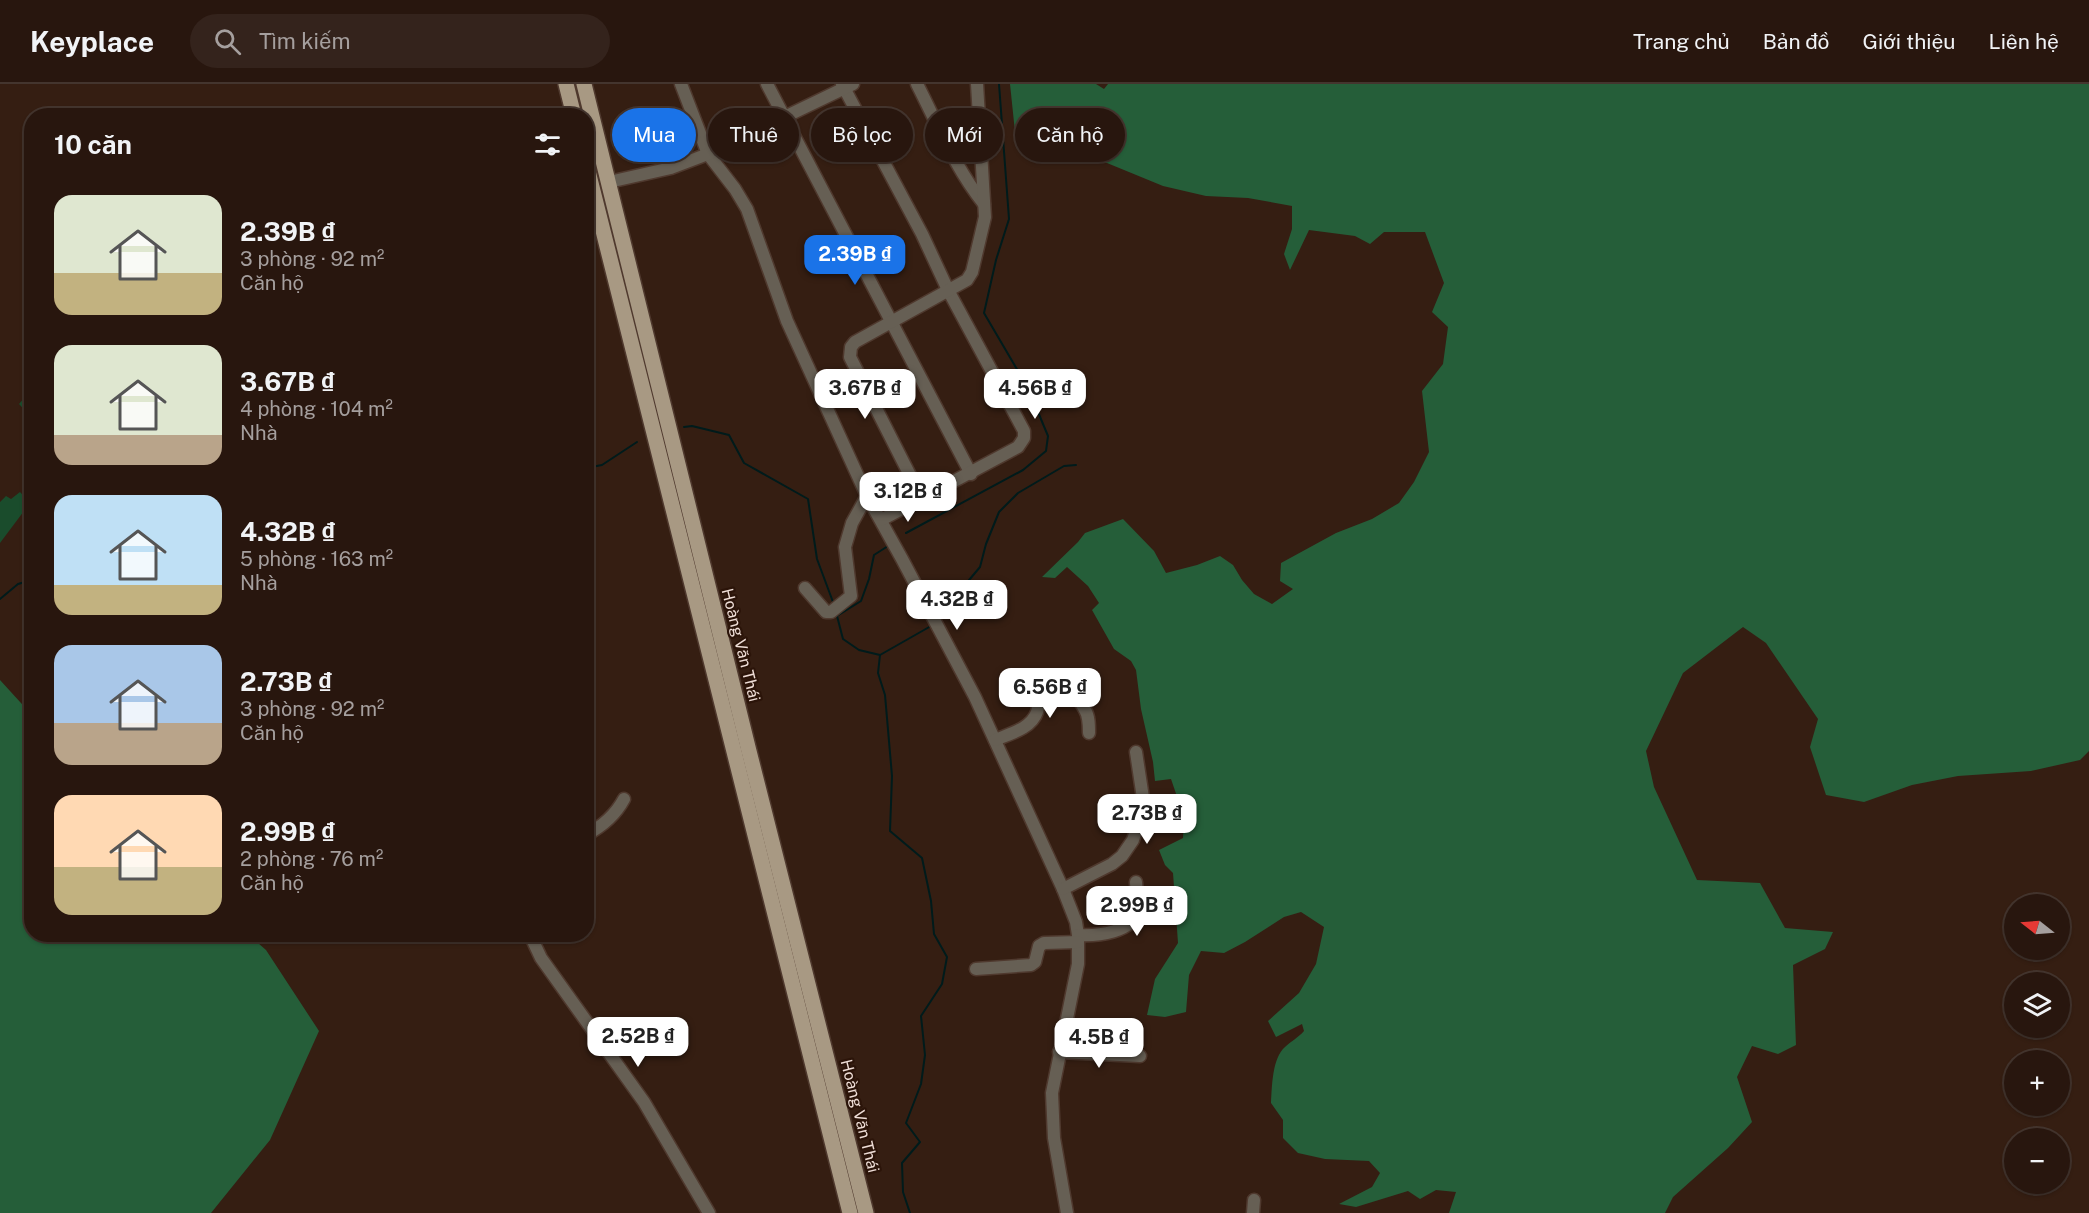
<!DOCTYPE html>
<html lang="vi">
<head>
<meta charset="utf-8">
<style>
  :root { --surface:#28160e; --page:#34231c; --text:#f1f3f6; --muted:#a59f9e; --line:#44352e; --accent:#1a73e8 }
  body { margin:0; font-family:"Public Sans",sans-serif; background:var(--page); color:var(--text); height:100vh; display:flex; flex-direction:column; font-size:22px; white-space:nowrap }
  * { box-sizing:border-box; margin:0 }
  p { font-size:20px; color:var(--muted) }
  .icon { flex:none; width:33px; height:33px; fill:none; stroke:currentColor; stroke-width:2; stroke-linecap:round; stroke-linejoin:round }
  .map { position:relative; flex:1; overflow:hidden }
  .side { position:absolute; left:24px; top:24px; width:570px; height:834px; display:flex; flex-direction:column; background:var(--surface); border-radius:24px; box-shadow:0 2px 4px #0004,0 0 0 2px var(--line) }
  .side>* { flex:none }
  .top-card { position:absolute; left:612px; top:24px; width:570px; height:54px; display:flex; gap:12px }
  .needle { width:39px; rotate:287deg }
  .fabs { position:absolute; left:2004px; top:810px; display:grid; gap:12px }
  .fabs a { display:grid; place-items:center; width:66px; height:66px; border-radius:50%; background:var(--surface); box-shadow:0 2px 4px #0004,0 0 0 2px var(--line); font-size:30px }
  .price { position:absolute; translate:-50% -51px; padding:0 14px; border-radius:12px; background:#fff; color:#222; font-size:20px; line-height:39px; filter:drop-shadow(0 2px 3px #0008) }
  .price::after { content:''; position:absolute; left:50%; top:36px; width:18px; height:14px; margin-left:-9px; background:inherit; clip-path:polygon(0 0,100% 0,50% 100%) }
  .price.current { background:var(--accent); color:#fff }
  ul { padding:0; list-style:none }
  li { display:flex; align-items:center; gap:18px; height:150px; padding:0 30px }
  li span { display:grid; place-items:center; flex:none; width:168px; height:120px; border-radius:18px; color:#555 }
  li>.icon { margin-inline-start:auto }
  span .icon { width:72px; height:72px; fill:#fffc; stroke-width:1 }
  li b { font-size:26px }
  h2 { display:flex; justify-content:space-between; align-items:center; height:72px; padding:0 30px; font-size:26px }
  .pill { padding:0 21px; border-radius:27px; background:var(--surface); box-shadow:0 2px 4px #0004,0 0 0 2px var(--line); font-size:21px; line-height:54px }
  .pill.current { background:var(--accent); color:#fff }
  header { display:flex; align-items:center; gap:36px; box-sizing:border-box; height:84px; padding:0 30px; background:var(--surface); border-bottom:2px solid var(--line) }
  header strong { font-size:28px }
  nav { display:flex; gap:33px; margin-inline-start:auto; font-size:21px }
  .search { width:420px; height:54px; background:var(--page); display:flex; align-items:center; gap:15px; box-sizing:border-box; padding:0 21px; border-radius:33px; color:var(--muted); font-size:22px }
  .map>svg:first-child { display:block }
</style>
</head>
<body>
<header>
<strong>Keyplace</strong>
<div class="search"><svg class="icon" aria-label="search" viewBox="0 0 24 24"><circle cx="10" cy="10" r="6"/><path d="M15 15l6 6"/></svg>Tìm kiếm</div>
<nav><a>Trang chủ</a><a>Bản đồ</a><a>Giới thiệu</a><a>Liên hệ</a></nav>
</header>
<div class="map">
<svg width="2089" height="1129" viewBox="0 0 2089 1129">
  <rect width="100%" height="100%" fill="#351e12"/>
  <g fill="#1a4c2c">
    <polygon points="31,306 31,333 19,320"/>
    <polygon points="20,408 30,419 0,459 0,418 6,412 11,415"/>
  </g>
  <g fill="#255e39">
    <path d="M 1010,0 L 1096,0 L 1104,5 L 1108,0 L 2089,0 L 2089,667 L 2080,676 L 2031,687 L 1958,692 L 1912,701 L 1864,718 L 1826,711 L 1810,663 L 1818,635 L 1766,559 L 1743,543 L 1683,589 L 1646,667 L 1654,703 L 1697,796 L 1760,799 L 1785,844 L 1833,848 L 1825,865 L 1793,881 L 1796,961 L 1778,970 L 1752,962 L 1737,993 L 1752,1038 L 1728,1064 L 1673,1113 L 1665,1129 L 1449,1129 L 1456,1108 L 1436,1106 L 1420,1115 L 1408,1107 L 1356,1123 L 1339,1120 L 1372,1103 L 1380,1089 L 1369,1077 L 1325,1075 L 1298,1069 L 1283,1054 L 1283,1036 L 1271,1019 C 1272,1003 1272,974 1285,963 C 1291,957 1298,954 1304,947 L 1302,940 L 1276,953 L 1268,937 L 1299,909 L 1316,880 L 1324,843 L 1301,828 L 1284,833 L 1245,858 L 1224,869 L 1201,867 L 1189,891 L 1186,928 L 1165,933 L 1147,931 L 1155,895 L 1178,859 L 1173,789 L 1165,781 L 1159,766 L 1183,754 L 1184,733 L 1171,695 L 1155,697 L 1153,678 L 1141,625 L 1136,586 L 1131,577 L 1114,565 L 1092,526 L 1099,519 L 1088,502 L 1067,483 L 1055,494 L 1042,493 L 1078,458 L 1085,449 L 1123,435 L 1154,467 L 1166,489 L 1197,481 L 1220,472 L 1233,481 L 1242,496 L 1254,510 L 1272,520 L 1293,505 L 1280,497 L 1281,479 L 1336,449 L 1372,435 L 1399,419 L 1414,398 L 1429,368 L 1422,307 L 1443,280 L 1448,243 L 1432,228 L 1444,199 L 1425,148 L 1384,148 L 1370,160 L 1355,152 L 1309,146 L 1290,186 L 1284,170 L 1292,145 L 1292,122 L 1248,114 L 1206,112 L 1163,102 L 1107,79 L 1057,77 L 1033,56 L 1015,48 Z"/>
    <polygon points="0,596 31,630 32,850 249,851 266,866 319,947 270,1056 211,1129 0,1129"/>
  </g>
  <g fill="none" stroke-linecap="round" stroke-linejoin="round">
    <g stroke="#001b1b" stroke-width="2">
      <polyline points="684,343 692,342 729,351 744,379 808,415 817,475 833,518"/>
      <polyline points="586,384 602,381 637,358"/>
      <polyline points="906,449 1023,386 1046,367 1048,352 1028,304 984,229 996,176 1009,135 999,0"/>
      <polyline points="888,462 874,471 869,495 861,517 837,532 843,555 859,566 880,571 931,542"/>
      <polyline points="0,515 18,500 32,496"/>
      <polyline points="938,533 980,483 986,460 999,428 1018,409 1064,382 1076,381"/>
      <polyline points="880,571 878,589 885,611 892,692 890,747 922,774 931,817 934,850 947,873 942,900 921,932 925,971 921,1000 906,1039 920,1058 902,1079 903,1108 910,1129"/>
    </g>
    <defs>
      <g id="minor">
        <polyline points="681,0 708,70 735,105 747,125 787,237 867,412 902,475 975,613 1063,805 1076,838 1078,851 1078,880 1052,1009 1054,1054 1067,1129"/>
        <polyline points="767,0 971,390"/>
        <polyline points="842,0 922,150 948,206 1024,347 1024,354 1018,363 881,436"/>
        <path d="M 917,0 C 938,41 955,84 984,120"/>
        <polyline points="609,98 671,84 708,70 853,0"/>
        <polyline points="922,415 850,273 851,263 855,258 967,196 972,188 985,133 977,0"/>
        <polyline points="805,504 826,528 831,528 851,512 845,463 852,439 867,412"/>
        <path d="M 995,656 C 1009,650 1031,645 1037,628 C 1040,619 1035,609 1044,602 C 1058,592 1079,614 1085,626 C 1089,632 1089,641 1089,649"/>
        <path d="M 586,751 C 601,743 616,730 624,715"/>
        <polyline points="1063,805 1112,780 1122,772 1133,756 1141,731 1143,714 1136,668"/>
        <polyline points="528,850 533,857 541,874 644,1018 709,1129"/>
        <path d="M 1078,851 C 1097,852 1133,849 1138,826 C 1141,815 1136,808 1136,798"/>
        <polyline points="976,885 1031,881 1035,878 1039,862 1044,859 1078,858"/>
        <polyline points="1059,968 1140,972"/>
        <polyline points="1253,1129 1254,1116"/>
      </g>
      <g id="major">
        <polyline points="566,0 574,32"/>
        <polyline points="584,0 749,667 866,1129"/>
        <polyline points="586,79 850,1129"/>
      </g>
    </defs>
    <use href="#minor" stroke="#4f392e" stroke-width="15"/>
    <use href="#major" stroke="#4f392e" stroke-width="18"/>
    <use href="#minor" stroke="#665f54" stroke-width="12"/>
    <use href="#major" stroke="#a89983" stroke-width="15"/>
  </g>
  <g text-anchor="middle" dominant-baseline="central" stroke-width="4.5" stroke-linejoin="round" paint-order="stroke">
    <g font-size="16" fill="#efded7" stroke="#2b1409">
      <text transform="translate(741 561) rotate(76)">Hoàng Văn Thái</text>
      <text transform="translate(860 1032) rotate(76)">Hoàng Văn Thái</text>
    </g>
  </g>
</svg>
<div class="fabs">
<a><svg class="needle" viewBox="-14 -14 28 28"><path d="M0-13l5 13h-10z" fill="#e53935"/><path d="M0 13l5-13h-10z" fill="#a59f9e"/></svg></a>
<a><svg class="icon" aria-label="layers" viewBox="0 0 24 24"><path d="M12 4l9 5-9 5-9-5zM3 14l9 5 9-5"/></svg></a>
<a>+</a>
<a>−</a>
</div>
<b class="price current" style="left:855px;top:202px">2.39B ₫</b>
<b class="price" style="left:865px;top:336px">3.67B ₫</b>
<b class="price" style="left:1035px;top:336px">4.56B ₫</b>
<b class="price" style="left:908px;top:439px">3.12B ₫</b>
<b class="price" style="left:957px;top:547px">4.32B ₫</b>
<b class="price" style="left:1050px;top:635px">6.56B ₫</b>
<b class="price" style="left:1147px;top:761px">2.73B ₫</b>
<b class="price" style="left:1137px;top:853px">2.99B ₫</b>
<b class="price" style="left:638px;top:984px">2.52B ₫</b>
<b class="price" style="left:1099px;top:985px">4.5B ₫</b>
<div class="top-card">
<a class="pill current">Mua</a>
<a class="pill">Thuê</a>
<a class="pill">Bộ lọc</a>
<a class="pill">Mới</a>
<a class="pill">Căn hộ</a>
</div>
<section class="side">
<h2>10 căn<svg class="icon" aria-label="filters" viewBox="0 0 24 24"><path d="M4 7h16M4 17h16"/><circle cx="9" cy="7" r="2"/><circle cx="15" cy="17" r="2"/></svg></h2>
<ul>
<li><span style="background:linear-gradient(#dfe7d0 65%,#c2b280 0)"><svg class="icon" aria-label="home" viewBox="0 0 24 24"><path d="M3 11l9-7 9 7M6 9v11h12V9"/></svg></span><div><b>2.39B ₫</b><p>3 phòng · 92 m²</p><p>Căn hộ</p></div></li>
<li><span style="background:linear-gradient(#dfe7d0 75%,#b9a48a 0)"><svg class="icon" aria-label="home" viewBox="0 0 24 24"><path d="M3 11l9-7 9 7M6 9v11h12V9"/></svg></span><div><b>3.67B ₫</b><p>4 phòng · 104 m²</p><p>Nhà</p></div></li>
<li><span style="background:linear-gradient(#bfe0f5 75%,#c2b280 0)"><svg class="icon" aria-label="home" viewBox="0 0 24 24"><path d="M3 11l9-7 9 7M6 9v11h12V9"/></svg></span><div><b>4.32B ₫</b><p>5 phòng · 163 m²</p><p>Nhà</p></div></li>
<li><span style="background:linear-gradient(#a9c7e8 65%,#b9a48a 0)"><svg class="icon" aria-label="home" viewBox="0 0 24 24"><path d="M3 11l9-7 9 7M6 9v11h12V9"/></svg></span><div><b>2.73B ₫</b><p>3 phòng · 92 m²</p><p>Căn hộ</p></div></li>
<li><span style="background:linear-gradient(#ffd9b3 60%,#c2b280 0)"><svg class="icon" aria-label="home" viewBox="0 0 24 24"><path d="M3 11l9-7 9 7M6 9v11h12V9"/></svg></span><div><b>2.99B ₫</b><p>2 phòng · 76 m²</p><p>Căn hộ</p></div></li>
</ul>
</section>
</div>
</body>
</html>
